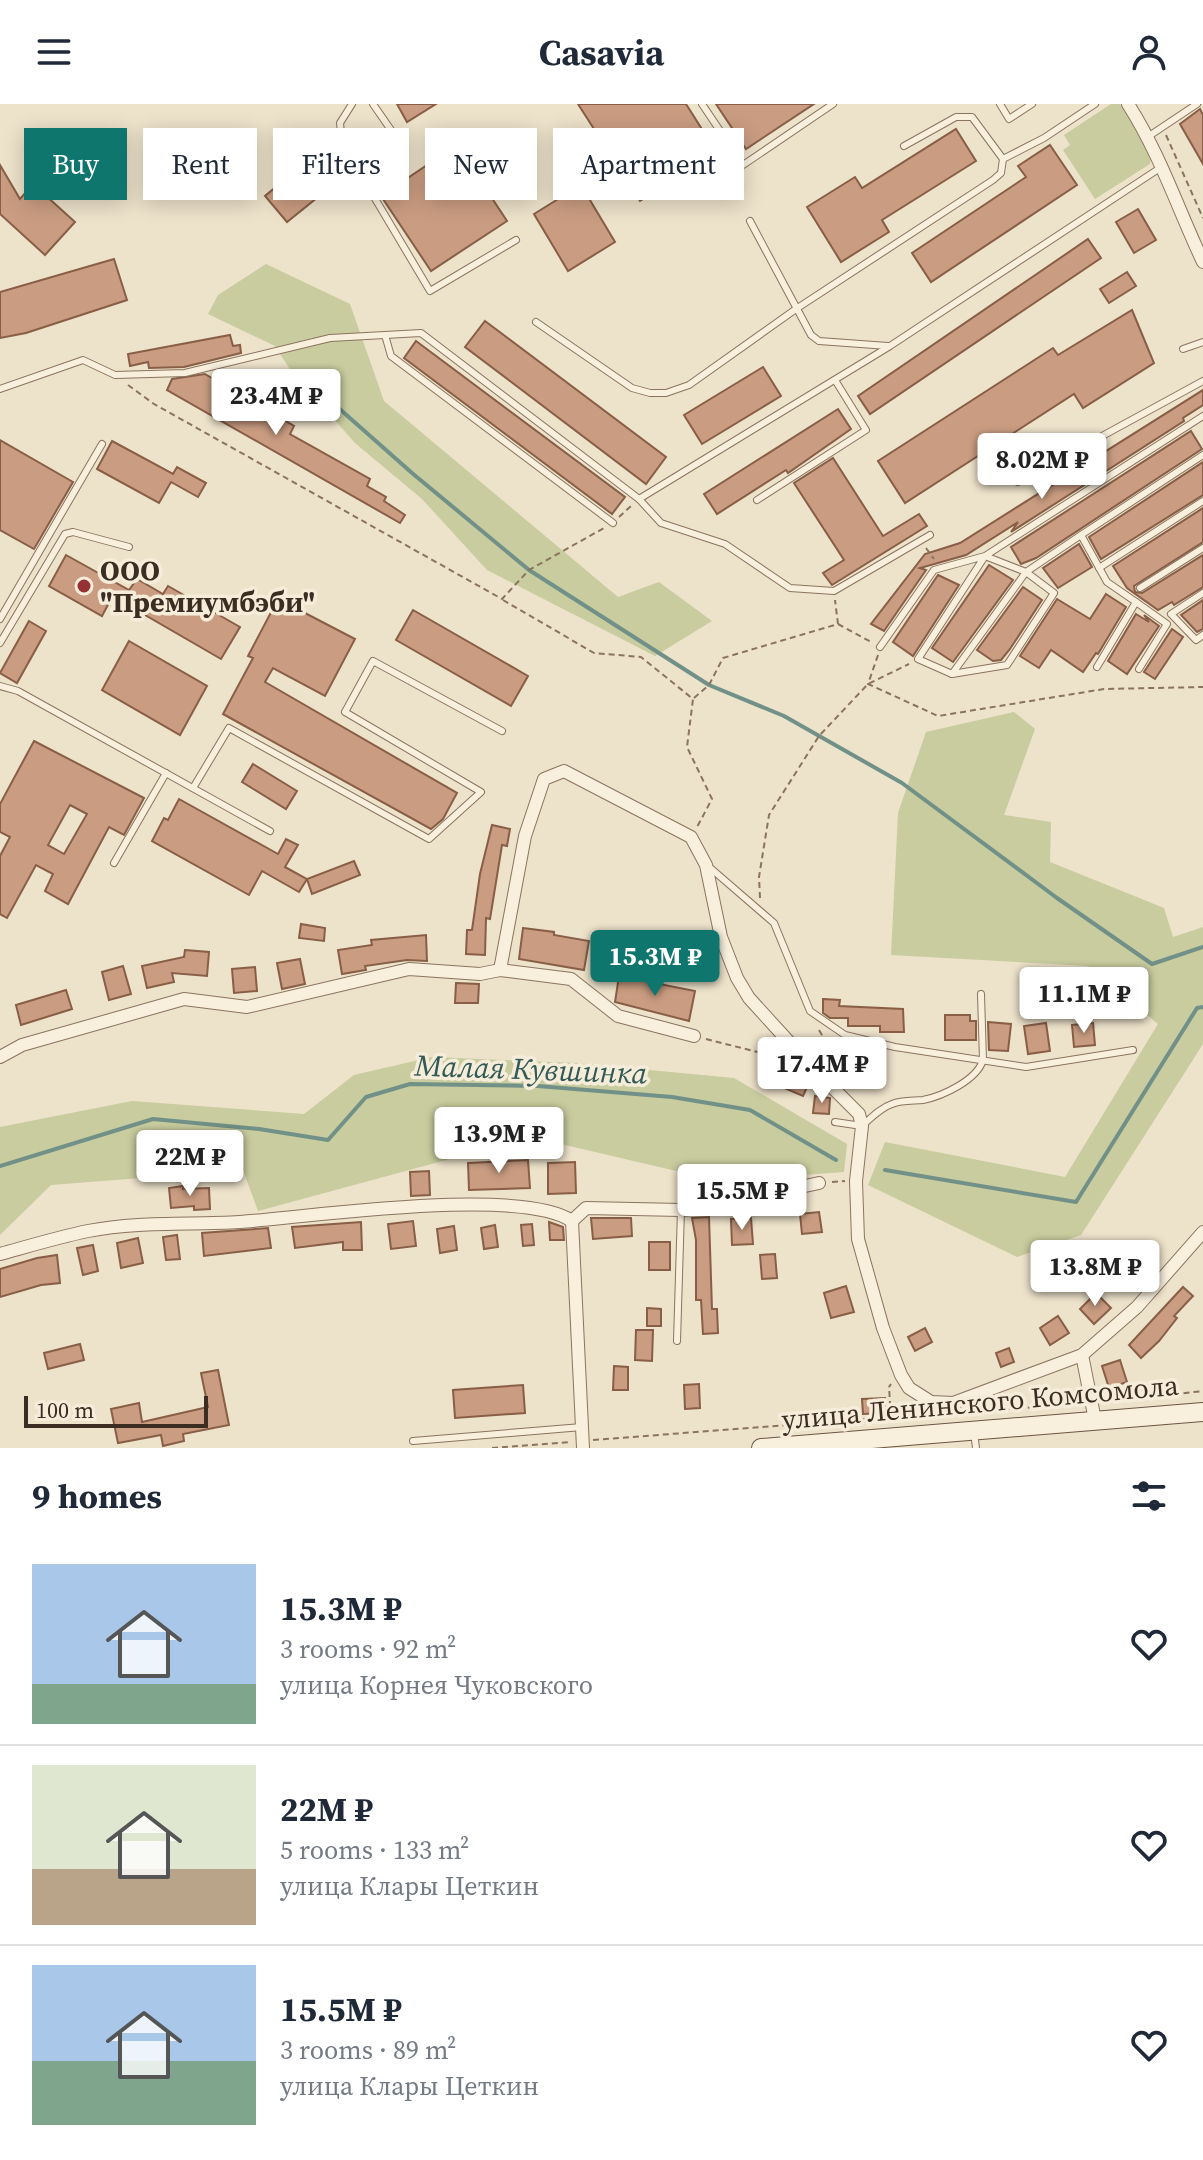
<!DOCTYPE html>
<html lang="en">
<head>
<meta charset="utf-8">
<style>
  :root { --surface:#fff; --page:#f6f6f7; --text:#1f2937; --muted:#747a83; --line:#e0e1e3; --accent:#0f766e }
  body { margin:0; font-family:"Source Serif 4",serif; background:var(--page); color:var(--text); height:100vh; display:flex; flex-direction:column; font-size:30px; white-space:nowrap }
  * { box-sizing:border-box; margin:0 }
  p { font-size:26px; color:var(--muted) }
  .icon { flex:none; width:44px; height:44px; fill:none; stroke:currentColor; stroke-width:2; stroke-linecap:round; stroke-linejoin:round }
  .map { position:relative; height:1344px; overflow:hidden }
  .panel { display:flex; flex-direction:column; background:var(--surface); flex:1 }
  .panel>* { flex:none }
  .hud { position:absolute; left:24px; top:24px; width:800px; height:72px; display:flex; gap:16px }
  .scale { position:absolute; left:24px; bottom:20px; width:184px; box-sizing:border-box; padding-left:8px; border:4px solid #3b2d22; border-top:0; font-size:22px; line-height:28px; white-space:nowrap; color:#3b2d22; -webkit-text-stroke:6px #f5ecd9; paint-order:stroke }
  .price { position:absolute; translate:-50% -68px; padding:0 18px; border-radius:8px; background:#fff; color:#222; font-size:26px; line-height:52px; filter:drop-shadow(0 2px 4px #0008) }
  .price::after { content:''; position:absolute; left:50%; top:48px; width:24px; height:18px; margin-left:-12px; background:inherit; clip-path:polygon(0 0,100% 0,50% 100%) }
  .price.selected { background:var(--accent); color:#fff }
  ul { padding:0; list-style:none }
  li { display:flex; align-items:center; gap:24px; height:200px; padding:0 32px }
  li+li { border-top:2px solid var(--line) }
  li span { display:grid; place-items:center; flex:none; width:224px; height:160px; border-radius:0px; color:#555 }
  li>.icon { margin-inline-start:auto }
  span .icon { width:96px; height:96px; fill:#fffc; stroke-width:1 }
  li b { font-size:34px }
  h2 { display:flex; justify-content:space-between; align-items:center; height:96px; padding:0 32px; font-size:34px }
  .pill { padding:0 28px; border-radius:0px; background:var(--surface); box-shadow:0 4px 20px #0003; font-size:28px; line-height:72px }
  .pill.selected { background:var(--accent); color:#fff }
  header { display:flex; justify-content:space-between; align-items:center; height:104px; padding:0 32px; background:var(--surface); font-size:36px; font-weight:700 }
  .map>svg:first-child { display:block }
</style>
</head>
<body>
<header><svg class="icon" aria-label="menu" viewBox="0 0 24 24"><path d="M4 6h16M4 12h16M4 18h16"/></svg>Casavia<svg class="icon" aria-label="person" viewBox="0 0 24 24"><circle cx="12" cy="8" r="4"/><path d="M4 21q1-7 8-7t8 7"/></svg></header>
<div class="map">
<svg width="1203" height="1344" viewBox="0 0 1203 1344">
  <rect width="100%" height="100%" fill="#ede2ca"/>
  <g fill="#c8cc9e">
    <polygon points="1111,0 1120,0 1152,48 1150,60 1095,95 1063,46 1070,41 1064,31"/>
    <polygon points="266,160 350,200 384,297 618,493 659,478 712,517 655,552 487,466 422,395 355,339 291,267 275,242 208,210 218,191"/>
    <polygon points="1014,608 1035,625 1004,711 1051,718 1050,758 1164,804 1173,833 1203,823 1203,940 1081,1131 1017,1153 868,1081 885,1038 1065,1073 1158,920 1088,862 891,851 898,709 926,628"/>
    <polygon points="432,953 575,959 734,974 847,1040 844,1068 719,1077 531,1033 258,1107 243,1066 51,1081 0,1131 0,1023 132,997 304,1010 354,971"/>
  </g>
  <g fill="none" stroke-linecap="round" stroke-linejoin="round">
    <g stroke="#719188" stroke-width="4">
      <polyline points="308,277 412,369 529,466 709,581 784,612 902,679 1057,794 1152,860 1203,843"/>
      <polyline points="0,1062 153,1015 259,1025 328,1036 366,993 410,980 538,982 672,993 750,1006 836,1056"/>
      <polyline points="885,1066 1076,1098 1197,904 1203,903"/>
    </g>
  </g>
  <g fill="#ca9d82" stroke="#885e46" stroke-width="2" fill-rule="evenodd">
    <polygon points="397,0 436,0 407,18"/>
    <polygon points="578,0 686,0 717,49 640,97"/>
    <polygon points="716,0 814,0 746,45"/>
    <polygon points="1200,5 1203,11 1203,60 1180,20"/>
    <polygon points="956,25 976,57 882,116 889,128 841,158 807,103 855,73 862,84"/>
    <polygon points="457,41 507,117 431,167 381,92"/>
    <polygon points="1050,41 1077,81 931,178 912,149 1026,73 1018,62"/>
    <polygon points="317,49 339,76 287,118 265,92"/>
    <polygon points="0,61 20,95 33,80 75,118 45,151 0,110"/>
    <polygon points="581,81 615,138 568,167 534,110"/>
    <polygon points="1138,105 1156,136 1134,149 1116,118"/>
    <polygon points="1088,135 1101,154 870,310 858,292"/>
    <polygon points="114,155 127,196 26,229 0,234 0,188"/>
    <polygon points="1127,168 1136,182 1109,199 1100,185"/>
    <polygon points="1132,206 1154,259 1083,304 1074,290 905,399 878,357 1053,244 1058,251"/>
    <polygon points="485,217 666,353 646,380 465,243"/>
    <polygon points="230,231 233,242 240,241 241,249 184,263 149,264 148,258 130,262 128,250"/>
    <polygon points="416,237 625,393 612,410 404,254"/>
    <polygon points="763,263 781,292 702,340 684,311"/>
    <polygon points="205,270 294,322 290,330 370,375 367,382 386,393 384,397 405,411 400,419 167,286 172,275"/>
    <polygon points="1203,286 1203,301 1183,314 1184,317 1011,428 1018,418 966,451 920,464 926,466 884,527 871,520 925,450 960,439"/>
    <polygon points="838,305 851,325 788,369 786,366 717,410 704,390"/>
    <polygon points="1191,327 1202,345 1036,454 1021,460 1011,443"/>
    <polygon points="0,336 73,378 34,445 0,426"/>
    <polygon points="112,337 173,370 177,363 206,379 198,393 171,378 159,399 97,365"/>
    <polygon points="833,354 883,432 919,410 927,422 832,481 823,469 844,456 794,379"/>
    <polygon points="1203,358 1203,391 1101,455 1089,433"/>
    <polygon points="1203,404 1203,438 1134,482 1135,488 1142,489 1203,451 1203,483 1174,501 1172,498 1158,506 1127,484 1113,462"/>
    <polygon points="1079,440 1092,463 1058,484 1043,464"/>
    <polygon points="66,451 129,486 137,475 163,490 168,482 240,523 221,555 138,507 137,510 111,495 102,512 49,482"/>
    <polygon points="989,461 1013,476 953,558 932,544"/>
    <polygon points="938,471 959,481 913,552 893,538"/>
    <polygon points="1023,483 1042,496 1010,545 1001,556 993,557 977,546"/>
    <polygon points="1106,490 1126,503 1098,550 1096,549 1083,568 1051,546 1039,564 1020,552 1057,495 1090,515"/>
    <polygon points="278,495 355,535 325,592 273,564 265,578 457,689 443,715 431,725 223,610 253,554 248,552"/>
    <polygon points="1203,496 1203,525 1197,528 1181,511"/>
    <polygon points="413,506 528,572 511,602 396,536"/>
    <polygon points="1136,510 1149,518 1144,511 1159,522 1127,570 1108,557"/>
    <polygon points="29,517 46,527 17,579 0,569"/>
    <polygon points="1172,525 1183,533 1155,575 1144,568"/>
    <polygon points="129,537 207,582 180,631 102,586"/>
    <path d="M 34,637 L 144,694 L 124,731 L 109,723 L 68,800 L 45,787 L 53,770 L 36,761 L 7,814 L 0,810 L 0,752 L 10,733 L 0,728 L 0,700 ZM 70,701 L 87,710 L 64,750 L 48,741 Z"/>
    <polygon points="253,660 297,687 286,705 242,678"/>
    <polygon points="179,695 278,750 286,735 298,741 285,763 307,775 299,788 262,767 249,791 152,737 164,714 168,716"/>
    <polygon points="492,721 510,725 507,742 502,741 490,815 486,814 485,851 466,850 467,826 472,826 480,770"/>
    <polygon points="354,757 360,771 312,790 307,775"/>
    <polygon points="301,820 325,824 324,837 299,834"/>
    <polygon points="523,824 554,828 554,831 589,837 584,866 519,855"/>
    <polygon points="426,831 427,857 407,856 365,862 366,866 342,870 338,846 372,841 371,836"/>
    <polygon points="185,846 209,848 207,872 172,869 174,878 147,884 142,862 184,853"/>
    <polygon points="300,855 305,880 282,885 277,859"/>
    <polygon points="123,862 131,890 109,896 102,868"/>
    <polygon points="255,863 257,887 234,889 232,865"/>
    <polygon points="619,872 695,887 689,917 615,898"/>
    <polygon points="456,879 479,880 478,899 455,899"/>
    <polygon points="66,886 72,905 21,921 16,901"/>
    <polygon points="823,895 840,896 839,902 903,905 904,928 880,928 880,922 848,922 848,914 830,914 823,909"/>
    <polygon points="945,911 970,911 970,917 976,917 976,936 945,936"/>
    <polygon points="988,918 1011,920 1008,947 989,946"/>
    <polygon points="1046,919 1050,947 1028,950 1024,922"/>
    <polygon points="1093,919 1095,941 1074,943 1072,921"/>
    <polygon points="787,972 808,981 803,992 782,983"/>
    <polygon points="815,992 830,994 829,1010 813,1009"/>
    <polygon points="528,1056 530,1084 469,1086 468,1059"/>
    <polygon points="575,1058 576,1089 548,1090 548,1059"/>
    <polygon points="429,1067 430,1091 411,1092 410,1068"/>
    <polygon points="183,1082 183,1085 209,1084 210,1105 194,1106 194,1102 171,1104 169,1084"/>
    <polygon points="819,1108 822,1128 802,1130 800,1110"/>
    <polygon points="709,1113 712,1205 717,1205 718,1229 703,1230 701,1196 696,1196 696,1136 692,1114"/>
    <polygon points="591,1114 631,1114 632,1132 593,1135"/>
    <polygon points="751,1114 753,1140 732,1141 731,1115"/>
    <polygon points="413,1117 416,1142 391,1145 388,1120"/>
    <polygon points="361,1118 362,1146 343,1146 343,1138 295,1144 292,1123"/>
    <polygon points="549,1118 563,1123 564,1136 550,1136"/>
    <polygon points="532,1120 534,1141 523,1142 521,1121"/>
    <polygon points="495,1121 498,1143 484,1145 481,1124"/>
    <polygon points="454,1122 457,1146 440,1149 437,1125"/>
    <polygon points="268,1124 271,1144 204,1152 202,1129"/>
    <polygon points="177,1131 180,1155 166,1156 163,1133"/>
    <polygon points="138,1134 143,1159 121,1164 117,1139"/>
    <rect x="649" y="1138" width="21" height="28"/>
    <polygon points="93,1141 98,1167 83,1171 77,1144"/>
    <polygon points="775,1150 777,1174 762,1175 760,1151"/>
    <polygon points="57,1151 60,1179 41,1181 0,1193 0,1165 37,1154"/>
    <polygon points="846,1182 854,1208 831,1214 824,1189"/>
    <polygon points="1183,1183 1193,1192 1174,1212 1177,1214 1159,1237 1141,1254 1129,1241"/>
    <polygon points="1096,1189 1111,1204 1094,1220 1080,1205"/>
    <polygon points="647,1204 661,1205 661,1222 647,1222"/>
    <polygon points="1058,1212 1069,1229 1050,1241 1040,1224"/>
    <polygon points="925,1224 932,1238 915,1247 908,1233"/>
    <polygon points="636,1226 653,1226 652,1257 635,1256"/>
    <polygon points="80,1240 84,1256 48,1265 44,1249"/>
    <polygon points="1009,1244 1014,1258 1001,1263 996,1249"/>
    <polygon points="1120,1256 1127,1278 1109,1284 1102,1262"/>
    <polygon points="614,1262 628,1263 628,1286 613,1286"/>
    <polygon points="218,1266 229,1321 183,1330 184,1337 163,1342 161,1331 118,1339 111,1305 139,1299 142,1318 208,1303 201,1269"/>
    <polygon points="699,1280 700,1304 685,1305 684,1281"/>
    <polygon points="523,1281 525,1309 455,1314 453,1286"/>
    <polygon points="885,1294 886,1309 863,1310 862,1295"/>
  </g>
  <g fill="none" stroke-linecap="round" stroke-linejoin="round">
    <defs>
      <g id="lane">
        <polyline points="352,0 340,19 342,39 430,187 516,136"/>
        <polyline points="373,0 391,26"/>
        <polyline points="702,0 743,61 833,0"/>
        <polyline points="1000,0 1009,15 1032,0"/>
        <polyline points="1149,32 1197,0"/>
        <polyline points="904,42 956,13 972,13 1003,55 1044,34 1095,0"/>
        <polyline points="750,117 811,231 819,237 888,242"/>
        <polyline points="536,218 632,284 650,289 666,289 689,281 796,205 993,76 1001,69 1003,55"/>
        <polyline points="385,231 391,252 613,419"/>
        <polyline points="1183,245 1203,238"/>
        <polyline points="0,285 83,256 115,271 185,269 330,234 421,229 639,395 661,419 725,440 790,484 834,487 930,431"/>
        <polyline points="1018,378 1203,277"/>
        <polyline points="639,395 890,242 1160,64"/>
        <polyline points="757,396 866,326 835,276"/>
        <polyline points="1099,464 1203,397"/>
        <polyline points="1140,484 1203,444"/>
        <polyline points="1203,489 1171,510 1196,536 1203,531"/>
        <polyline points="1136,498 1167,520 1139,565"/>
        <polyline points="0,515 102,340"/>
        <polyline points="0,539 65,430 73,428 129,443"/>
        <polyline points="880,543 934,466 985,452 1026,468 952,570 918,555 985,452 1203,312"/>
        <polyline points="1097,563 1136,498 1107,478 1081,431 1203,351"/>
        <polyline points="952,570 1007,561 1054,489 1026,468 1081,431"/>
        <polyline points="0,582 18,587 270,727"/>
        <polyline points="193,684 229,624 429,735 481,688 345,608 373,557 502,627"/>
        <polyline points="114,759 166,669"/>
        <polyline points="708,762 774,819 810,907 845,931 895,943 1026,963 1133,946"/>
        <path d="M 835,1018 L 862,1022 C 871,1014 880,1004 892,1000 C 902,996 913,997 923,996 C 943,992 977,976 983,956 L 981,890"/>
        <polyline points="677,1237 681,1106"/>
        <polyline points="974,1328 976,1344"/>
        <polyline points="413,1337 582,1323"/>
      </g>
      <g id="street">
        <path d="M 1128,0 C 1160,50 1178,105 1203,158"/>
        <polyline points="500,866 525,732 544,675 564,667 691,733 706,761 721,833 737,874 749,894 810,961 859,1010 862,1022 856,1077 858,1135 883,1224 901,1271 909,1284 931,1298 953,1299 1082,1251"/>
        <polyline points="0,953 22,941 184,895 247,903 409,865 480,870 500,866 571,875 618,912 694,932"/>
        <polyline points="572,1117 586,1104 681,1106 708,1103 819,1079"/>
        <polyline points="572,1117 583,1344"/>
        <path d="M 0,1150 C 29,1142 59,1133 88,1127 C 137,1117 191,1121 240,1118 C 309,1113 521,1082 572,1117"/>
        <polyline points="1095,1316 1082,1251 1137,1203 1203,1128"/>
      </g>
      <polyline id="secondary" points="761,1344 1203,1308"/>
    </defs>
    <use href="#lane" stroke="#8a745f" stroke-width="8"/>
    <use href="#street" stroke="#8a745f" stroke-width="14"/>
    <use href="#secondary" stroke="#6c5542" stroke-width="20"/>
    <g stroke="#8a745f" stroke-width="2" stroke-dasharray="6 4" stroke-linecap="butt">
      <polyline points="1166,31 1203,114"/>
      <polyline points="128,281 154,300 502,495 529,466 604,424"/>
      <polyline points="619,413 632,401"/>
      <polyline points="926,444 934,455"/>
      <polyline points="503,496 594,549 641,553 693,595 687,643 712,695 697,723"/>
      <polyline points="838,520 871,538"/>
      <polyline points="878,551 868,580 938,612 1104,585 1203,583"/>
      <polyline points="694,594 709,581 723,554 838,520 835,496"/>
      <polyline points="760,794 759,773 769,711 819,632 868,580 909,560"/>
      <polyline points="819,926 846,971 850,983"/>
      <polyline points="706,935 789,956"/>
      <polyline points="832,1078 845,1077"/>
      <polyline points="1104,1298 1203,1287"/>
      <polyline points="968,1308 1078,1300"/>
      <polyline points="891,1313 889,1283 891,1280"/>
      <polyline points="593,1336 930,1310"/>
      <polyline points="492,1344 571,1338"/>
    </g>
    <use href="#lane" stroke="#f8efdd" stroke-width="6"/>
    <use href="#street" stroke="#f8efdd" stroke-width="12"/>
    <use href="#secondary" stroke="#f8efdd" stroke-width="18"/>
  </g>
  <circle fill="#963135" stroke="#f5ecd9" stroke-width="3" cx="84" cy="482" r="8"/>
  <g text-anchor="middle" dominant-baseline="central" stroke-width="7" stroke-linejoin="round" paint-order="stroke">
    <g font-size="28" font-weight="bold" fill="#3b2d22" stroke="#f5ecd9" text-anchor="start">
      <text x="100" y="466">ООО<tspan x="100" dy="32">"Премиумбэби"</tspan></text>
    </g>
    <g font-size="28" fill="#3b2d22" stroke="#f5ecd9">
      <text transform="translate(980 1298) rotate(-5)">улица Ленинского Комсомола</text>
    </g>
    <g font-size="30" font-style="italic" fill="#325a56" stroke="#f5ecd9">
      <text transform="translate(531 965) rotate(2)">Малая Кувшинка</text>
    </g>
  </g>
</svg>
<div class="scale">100 m</div>
<b class="price" style="left:276px;top:333px">23.4M ₽</b>
<b class="price" style="left:1042px;top:397px">8.02M ₽</b>
<b class="price selected" style="left:655px;top:894px">15.3M ₽</b>
<b class="price" style="left:1084px;top:931px">11.1M ₽</b>
<b class="price" style="left:822px;top:1001px">17.4M ₽</b>
<b class="price" style="left:499px;top:1071px">13.9M ₽</b>
<b class="price" style="left:190px;top:1094px">22M ₽</b>
<b class="price" style="left:742px;top:1128px">15.5M ₽</b>
<b class="price" style="left:1095px;top:1204px">13.8M ₽</b>
<div class="hud">
<a class="pill selected">Buy</a>
<a class="pill">Rent</a>
<a class="pill">Filters</a>
<a class="pill">New</a>
<a class="pill">Apartment</a>
</div>
</div>
<section class="panel">
<h2>9 homes<svg class="icon" aria-label="filters" viewBox="0 0 24 24"><path d="M4 7h16M4 17h16"/><circle cx="9" cy="7" r="2"/><circle cx="15" cy="17" r="2"/></svg></h2>
<ul>
<li><span style="background:linear-gradient(#a9c7e8 75%,#7fa58c 0)"><svg class="icon" aria-label="home" viewBox="0 0 24 24"><path d="M3 11l9-7 9 7M6 9v11h12V9"/></svg></span><div><b>15.3M ₽</b><p>3 rooms · 92 m²</p><p>улица Корнея Чуковского</p></div><svg class="icon" aria-label="heart" viewBox="0 0 24 24"><path d="M12 20l-8-8c-3-5 5-10 8-4 3-6 11-1 8 4z"/></svg></li>
<li><span style="background:linear-gradient(#dfe7d0 65%,#b9a48a 0)"><svg class="icon" aria-label="home" viewBox="0 0 24 24"><path d="M3 11l9-7 9 7M6 9v11h12V9"/></svg></span><div><b>22M ₽</b><p>5 rooms · 133 m²</p><p>улица Клары Цеткин</p></div><svg class="icon" aria-label="heart" viewBox="0 0 24 24"><path d="M12 20l-8-8c-3-5 5-10 8-4 3-6 11-1 8 4z"/></svg></li>
<li><span style="background:linear-gradient(#a9c7e8 60%,#7fa58c 0)"><svg class="icon" aria-label="home" viewBox="0 0 24 24"><path d="M3 11l9-7 9 7M6 9v11h12V9"/></svg></span><div><b>15.5M ₽</b><p>3 rooms · 89 m²</p><p>улица Клары Цеткин</p></div><svg class="icon" aria-label="heart" viewBox="0 0 24 24"><path d="M12 20l-8-8c-3-5 5-10 8-4 3-6 11-1 8 4z"/></svg></li>
</ul>
</section>
</body>
</html>
